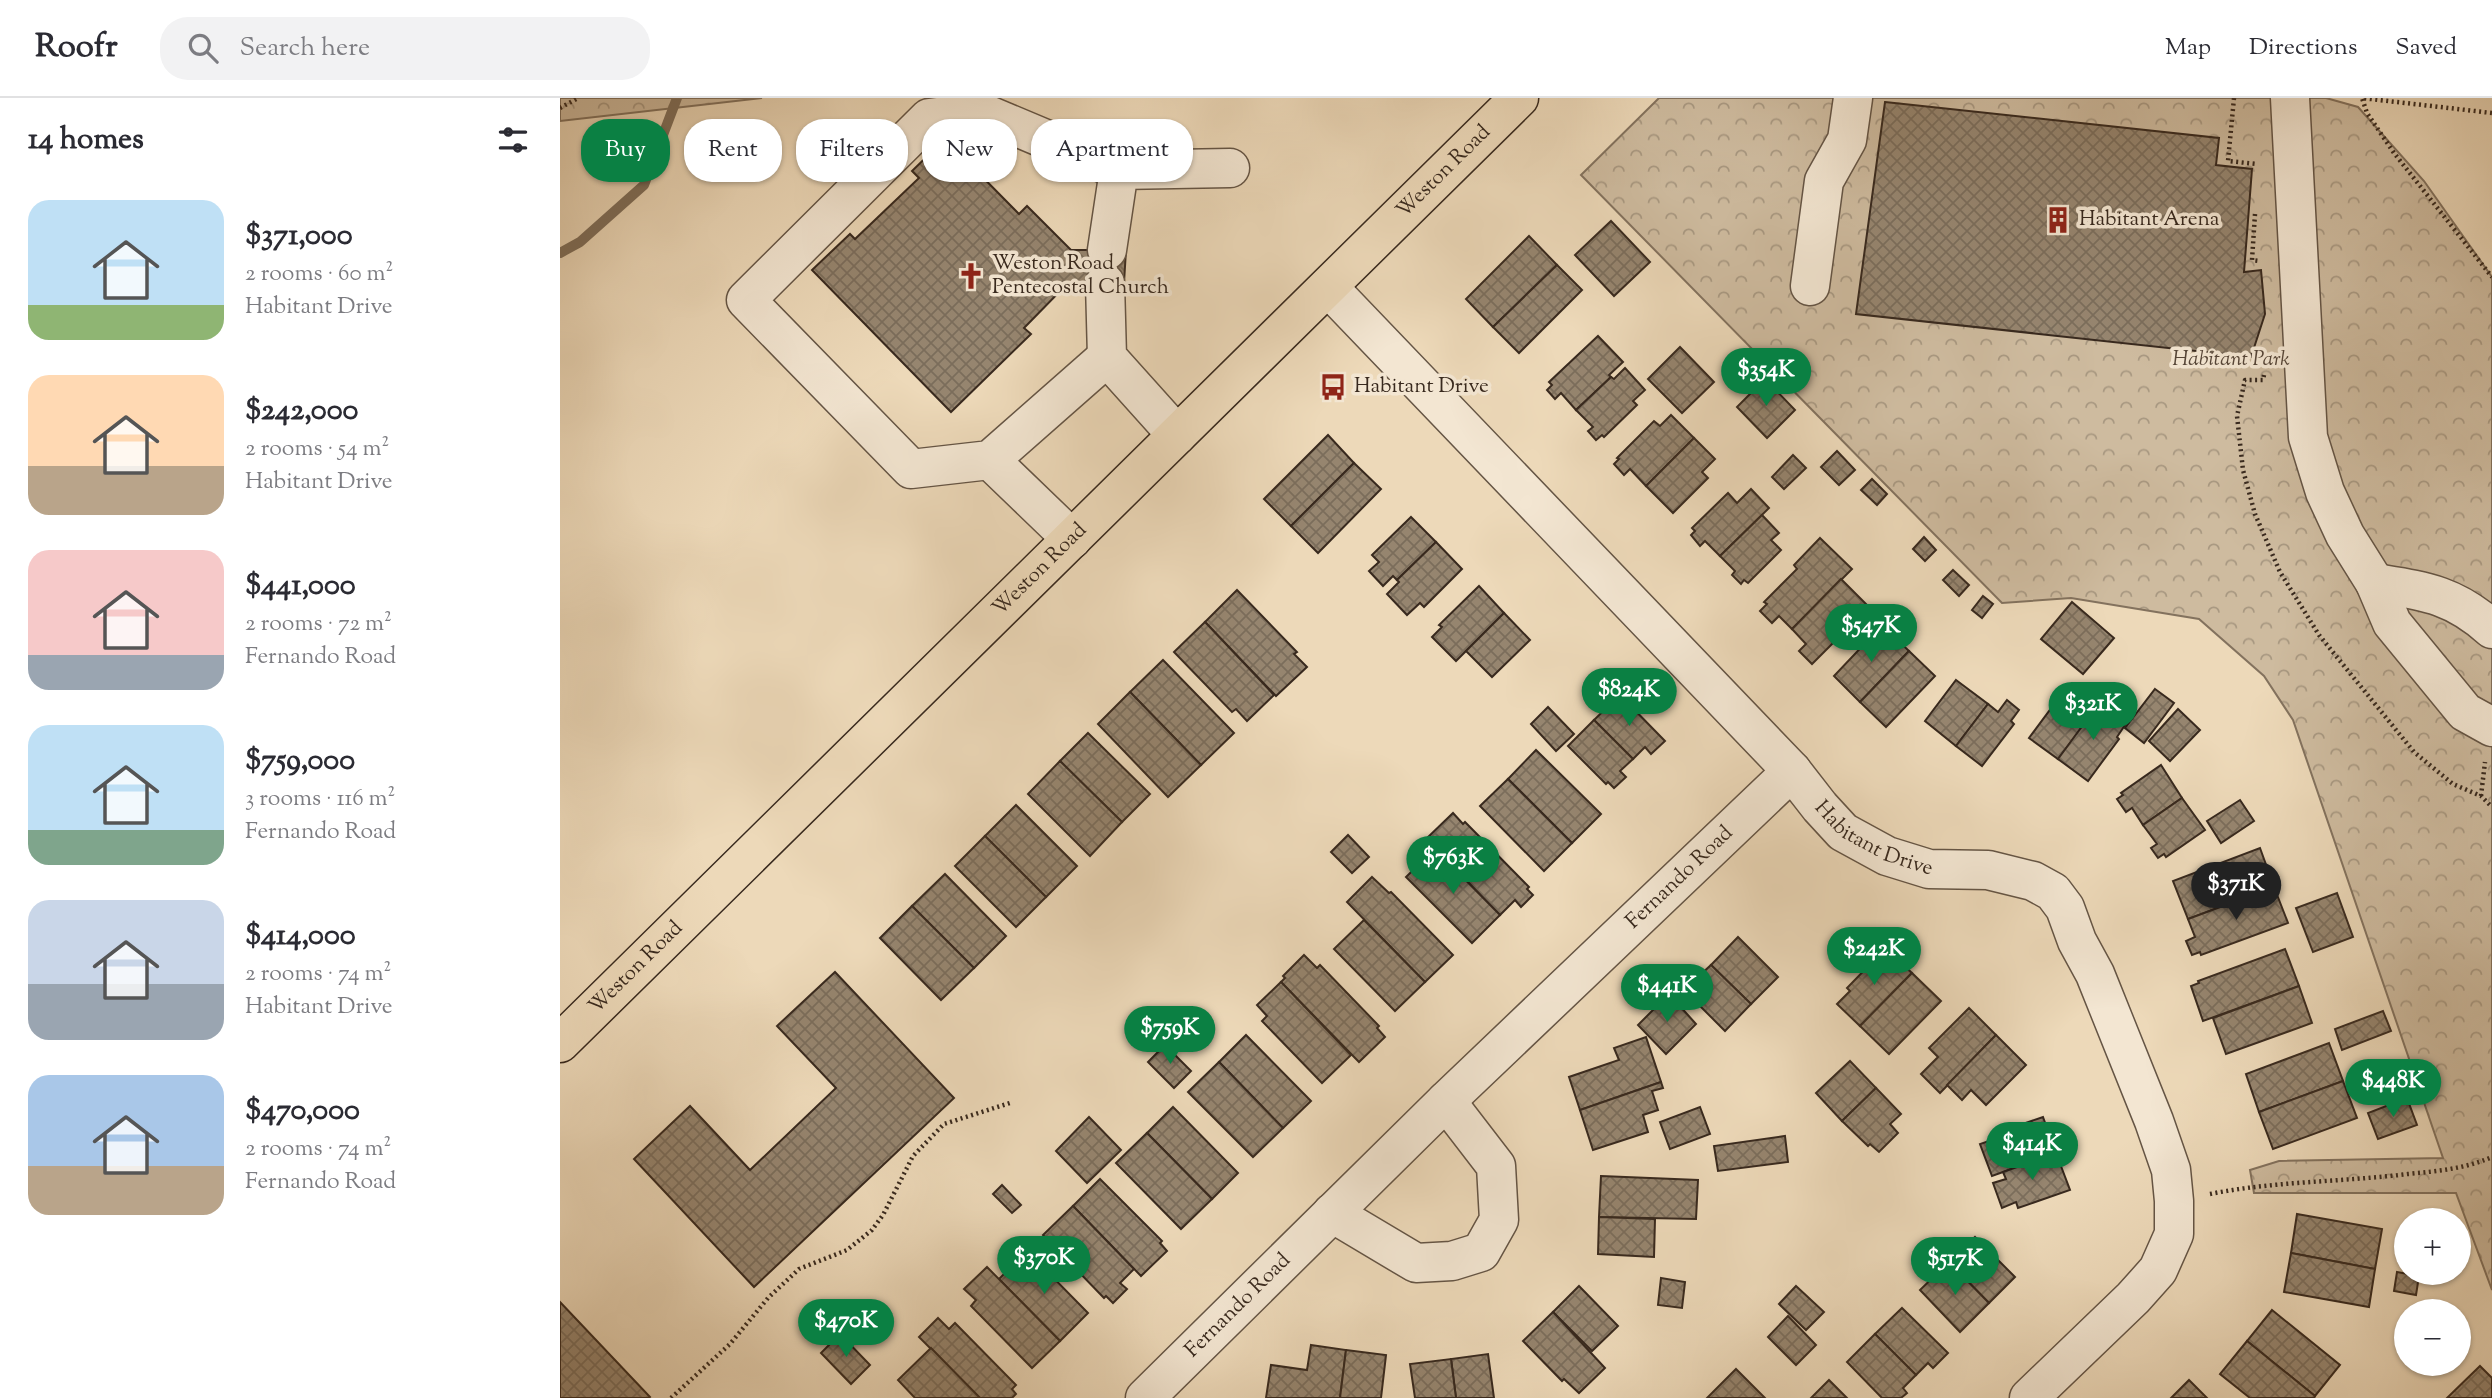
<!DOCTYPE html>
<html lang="en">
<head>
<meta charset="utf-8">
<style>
  :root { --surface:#fff; --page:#f2f2f3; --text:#2b2b33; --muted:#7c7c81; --line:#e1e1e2; --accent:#0b8043 }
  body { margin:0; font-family:"Sorts Mill Goudy",serif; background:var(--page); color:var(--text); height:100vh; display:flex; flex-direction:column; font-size:26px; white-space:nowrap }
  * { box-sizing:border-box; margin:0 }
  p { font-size:23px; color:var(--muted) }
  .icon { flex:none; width:38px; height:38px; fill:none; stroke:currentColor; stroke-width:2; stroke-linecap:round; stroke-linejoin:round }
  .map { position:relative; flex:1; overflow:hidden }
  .panel { display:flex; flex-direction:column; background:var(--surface); width:560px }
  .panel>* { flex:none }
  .hud { position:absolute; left:21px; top:21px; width:665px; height:63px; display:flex; gap:14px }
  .buttons { position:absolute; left:1834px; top:1110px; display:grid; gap:14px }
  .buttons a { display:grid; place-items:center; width:77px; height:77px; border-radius:50%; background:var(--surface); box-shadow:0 2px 5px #0004; font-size:35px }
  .price { position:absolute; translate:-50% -60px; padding:0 16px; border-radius:24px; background:var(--accent); color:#fff; font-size:23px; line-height:46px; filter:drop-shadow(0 2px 4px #0008) }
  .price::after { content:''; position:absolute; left:50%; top:42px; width:21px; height:16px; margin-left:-10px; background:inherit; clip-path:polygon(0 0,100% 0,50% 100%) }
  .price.current { background:#222; color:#fff }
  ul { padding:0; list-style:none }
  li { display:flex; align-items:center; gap:21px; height:175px; padding:0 28px }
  li span { display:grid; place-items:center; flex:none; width:196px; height:140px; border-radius:21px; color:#555 }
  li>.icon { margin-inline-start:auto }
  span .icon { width:84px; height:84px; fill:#fffc; stroke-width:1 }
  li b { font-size:30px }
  h2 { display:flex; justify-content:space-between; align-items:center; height:84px; padding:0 28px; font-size:30px }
  .chip { padding:0 24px; border-radius:28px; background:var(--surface); box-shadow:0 2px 5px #0004; font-size:24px; line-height:63px }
  .chip.current { background:var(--accent); color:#fff }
  header { display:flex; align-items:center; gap:42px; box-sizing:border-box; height:98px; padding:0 35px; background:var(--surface); border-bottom:2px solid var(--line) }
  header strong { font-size:33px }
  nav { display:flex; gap:38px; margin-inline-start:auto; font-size:24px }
  .search { width:490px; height:63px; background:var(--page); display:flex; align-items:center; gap:18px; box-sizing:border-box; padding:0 24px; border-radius:28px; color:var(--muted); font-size:26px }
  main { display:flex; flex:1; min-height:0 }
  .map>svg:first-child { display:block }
</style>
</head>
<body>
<header>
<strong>Roofr</strong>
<div class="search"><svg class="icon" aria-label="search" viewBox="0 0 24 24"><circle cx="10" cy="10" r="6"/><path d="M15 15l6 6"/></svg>Search here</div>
<nav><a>Map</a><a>Directions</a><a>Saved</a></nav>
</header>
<main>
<section class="panel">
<h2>14 homes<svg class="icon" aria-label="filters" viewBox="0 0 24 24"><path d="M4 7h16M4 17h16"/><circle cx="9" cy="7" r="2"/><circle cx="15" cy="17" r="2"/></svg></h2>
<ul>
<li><span style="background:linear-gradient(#bfe0f5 75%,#8fb573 0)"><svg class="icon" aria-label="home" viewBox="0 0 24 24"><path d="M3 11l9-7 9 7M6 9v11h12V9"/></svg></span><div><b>$371,000</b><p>2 rooms · 60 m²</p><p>Habitant Drive</p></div></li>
<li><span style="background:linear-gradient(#ffd9b3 65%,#b9a48a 0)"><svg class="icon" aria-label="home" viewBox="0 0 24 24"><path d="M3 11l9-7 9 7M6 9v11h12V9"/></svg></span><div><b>$242,000</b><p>2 rooms · 54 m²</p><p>Habitant Drive</p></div></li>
<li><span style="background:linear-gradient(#f6c9c9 75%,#9aa5b1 0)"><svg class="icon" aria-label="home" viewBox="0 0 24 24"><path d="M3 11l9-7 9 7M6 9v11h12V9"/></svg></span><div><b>$441,000</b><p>2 rooms · 72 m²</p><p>Fernando Road</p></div></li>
<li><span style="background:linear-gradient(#bfe0f5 75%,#7fa58c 0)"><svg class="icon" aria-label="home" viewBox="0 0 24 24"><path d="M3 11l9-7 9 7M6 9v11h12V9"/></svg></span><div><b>$759,000</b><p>3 rooms · 116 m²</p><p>Fernando Road</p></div></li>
<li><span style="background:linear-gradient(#c9d6e8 60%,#9aa5b1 0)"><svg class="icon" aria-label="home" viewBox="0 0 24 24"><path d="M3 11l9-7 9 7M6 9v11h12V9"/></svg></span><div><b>$414,000</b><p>2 rooms · 74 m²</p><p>Habitant Drive</p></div></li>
<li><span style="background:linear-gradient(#a9c7e8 65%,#b9a48a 0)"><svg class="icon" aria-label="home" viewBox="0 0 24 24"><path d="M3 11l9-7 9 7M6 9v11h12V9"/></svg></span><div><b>$470,000</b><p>2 rooms · 74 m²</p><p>Fernando Road</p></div></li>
</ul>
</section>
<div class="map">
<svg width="1932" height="1300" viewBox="0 0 1932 1300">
  <defs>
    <pattern id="park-crowns" width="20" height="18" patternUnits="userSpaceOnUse" patternTransform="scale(1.75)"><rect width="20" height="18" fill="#cebb9f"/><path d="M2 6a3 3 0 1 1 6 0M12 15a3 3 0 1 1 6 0" fill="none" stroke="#a89881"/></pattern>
    <pattern id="building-cross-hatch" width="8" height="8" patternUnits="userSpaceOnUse" patternTransform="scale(1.75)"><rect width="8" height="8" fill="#96856f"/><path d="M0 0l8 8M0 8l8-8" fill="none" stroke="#7b6d5b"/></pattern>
  </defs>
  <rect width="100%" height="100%" fill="#edd9b9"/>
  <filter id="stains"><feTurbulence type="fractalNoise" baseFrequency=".00286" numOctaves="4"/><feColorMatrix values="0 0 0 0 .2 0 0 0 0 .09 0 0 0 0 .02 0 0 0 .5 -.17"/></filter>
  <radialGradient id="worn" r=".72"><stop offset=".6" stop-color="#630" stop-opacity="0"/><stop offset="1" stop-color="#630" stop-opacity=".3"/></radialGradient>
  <g fill="url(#park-crowns)" stroke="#83725e" stroke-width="2">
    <polygon points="0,0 202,0 0,23"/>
    <polygon points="1099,0 1766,0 1798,9 1864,83 1932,179 1932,1192 1896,1095 1694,1095 1690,1072 1719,1063 1883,1060 1733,622 1704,578 1639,521 1511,500 1442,505 1021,77"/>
  </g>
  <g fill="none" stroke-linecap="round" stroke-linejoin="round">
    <polyline stroke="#7f6f5b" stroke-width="10" points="0,155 20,144 84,87 117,0"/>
  </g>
  <g fill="url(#building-cross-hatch)" stroke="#38291e" stroke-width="2">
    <polygon points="1325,4 1659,40 1656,67 1692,71 1684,174 1701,172 1705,216 1691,259 1296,216"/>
    <polygon points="385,41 459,116 467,108 511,152 566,152 564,185 509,184 464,230 471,236 391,314 252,172 290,136 295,141 359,80 352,73"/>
    <polygon points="1051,123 1090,164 1054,198 1015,157"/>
    <polygon points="969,138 997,167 933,229 906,201"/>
    <polygon points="997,167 1022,192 959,255 933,229"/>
    <polygon points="1038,238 1063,264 1049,277 1051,279 1016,312 1001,295 995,301 987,292 992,287 989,284"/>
    <polygon points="1120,249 1154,284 1122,315 1088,281"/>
    <polygon points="1065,270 1085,292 1073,303 1077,307 1044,339 1042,337 1036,342 1028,333 1033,329 1016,312 1051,279 1054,281"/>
    <polygon points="1205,281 1235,312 1207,340 1177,309"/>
    <polygon points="1111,317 1134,340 1086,388 1070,371 1064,377 1054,366 1059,361 1057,360 1094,323 1100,328"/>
    <polygon points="768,337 794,365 731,428 704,401"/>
    <polygon points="1134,340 1155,361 1142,374 1148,380 1113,415 1086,388"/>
    <polygon points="1277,353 1295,372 1279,387 1261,369"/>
    <polygon points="1233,357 1246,370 1224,391 1212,379"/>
    <polygon points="794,365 821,391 758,455 731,428"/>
    <polygon points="1312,381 1327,396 1317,407 1301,392"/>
    <polygon points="1191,391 1209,410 1160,458 1145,443 1140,448 1131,437 1135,433 1132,430 1168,395 1177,405"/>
    <polygon points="1202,417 1219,435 1211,442 1221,452 1188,485 1184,482 1181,486 1172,477 1175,473 1160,458"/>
    <polygon points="851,419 876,444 837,482 833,478 823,488 809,473 819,464 812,457"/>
    <polygon points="1364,439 1376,452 1365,463 1353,451"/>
    <polygon points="1260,440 1292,471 1232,531 1219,518 1212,525 1200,513 1207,506 1204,504 1237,471 1234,467"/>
    <polygon points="876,444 902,471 864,509 860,505 847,517 827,496 839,484 837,482"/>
    <polygon points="1393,472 1409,487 1399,498 1383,482"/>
    <polygon points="1281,481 1309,509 1252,566 1239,553 1246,546 1232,531"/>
    <polygon points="919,488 944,515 896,563 872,539 882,529 879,527"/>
    <polygon points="677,492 737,554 734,556 747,569 716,598 645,524"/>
    <polygon points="1423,498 1433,506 1422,520 1412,512"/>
    <polygon points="1512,504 1554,540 1523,576 1481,541"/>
    <polygon points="944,515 970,542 932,579 906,553"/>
    <polygon points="645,524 714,597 687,623 676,611 672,614 614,554"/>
    <polygon points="1325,530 1349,553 1300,604 1274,578 1310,540 1313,542"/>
    <polygon points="1349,553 1375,578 1326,629 1300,604"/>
    <polygon points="603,562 674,635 641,667 570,594"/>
    <polygon points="1396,582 1428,606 1396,648 1365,623"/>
    <polygon points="1595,591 1614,605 1584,645 1565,630"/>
    <polygon points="570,594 641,667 608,699 538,626"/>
    <polygon points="1060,597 1105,643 1091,656 1085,649 1073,661 1034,622"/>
    <polygon points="1501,597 1530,619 1498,661 1469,640"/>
    <polygon points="1447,602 1459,612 1451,623 1454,626 1422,668 1396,648 1428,606 1438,614"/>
    <polygon points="1540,604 1567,624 1557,639 1559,641 1528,683 1498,661"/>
    <polygon points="988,609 1014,636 996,653 971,626"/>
    <polygon points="1618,611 1640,632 1610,663 1589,643"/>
    <polygon points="1034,622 1073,661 1060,673 1066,679 1054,690 1048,684 1046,686 1008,648"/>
    <polygon points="528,635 590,696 562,724 500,663"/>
    <polygon points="976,652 1041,716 1012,745 948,681"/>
    <polygon points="500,663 562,724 530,758 468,696"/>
    <polygon points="1601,667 1622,700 1583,727 1572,710 1566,714 1557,701 1563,697 1561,695"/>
    <polygon points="948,681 1012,745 984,773 920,708"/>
    <polygon points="1622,700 1645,732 1606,759 1604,756 1598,760 1591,750 1597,746 1583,727"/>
    <polygon points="1680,702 1694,723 1661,745 1647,723"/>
    <polygon points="456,707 517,768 486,799 425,738"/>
    <polygon points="893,715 903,726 905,724 969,789 967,791 973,797 961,809 955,802 940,817 866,741"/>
    <polygon points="788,737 809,759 792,775 771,754"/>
    <polygon points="425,738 486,799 456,829 395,768"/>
    <polygon points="1700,750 1714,789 1628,821 1613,783"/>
    <polygon points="875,751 940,817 912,845 846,779"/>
    <polygon points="385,776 446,838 414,870 352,808"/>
    <polygon points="812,779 829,795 831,794 893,857 865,884 787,804"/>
    <polygon points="1714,789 1728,825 1641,857 1640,854 1632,857 1626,843 1635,839 1628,821"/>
    <polygon points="1777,795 1793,839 1753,854 1736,810"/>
    <polygon points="352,808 414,870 381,902 320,840"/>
    <polygon points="804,822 865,884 835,913 774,851"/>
    <polygon points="1178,839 1218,879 1191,906 1151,867"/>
    <polygon points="1326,850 1352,875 1300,928 1277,906 1290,893 1287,890"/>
    <polygon points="1725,851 1739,888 1643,923 1631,888 1639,885 1638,883"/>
    <polygon points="744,857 757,870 760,867 819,928 817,930 825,939 799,964 721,884 725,880 723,878"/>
    <polygon points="1151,867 1191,906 1165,933 1118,886 1131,872 1138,879"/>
    <polygon points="275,874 394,1000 194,1189 74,1061 130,1008 190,1072 276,990 217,928"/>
    <polygon points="1352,875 1381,903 1329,956 1300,928"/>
    <polygon points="721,884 791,957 762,985 702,923 707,918 697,907"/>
    <polygon points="1739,888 1752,925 1666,956 1653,920"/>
    <polygon points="1109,896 1136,926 1106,956 1078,927"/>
    <polygon points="1409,910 1436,937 1380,995 1361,976 1378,959 1369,950"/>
    <polygon points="1823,913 1831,933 1782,952 1775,931"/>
    <polygon points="686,937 751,1003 723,1030 659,964"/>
    <polygon points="1436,937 1466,967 1426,1007 1411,992 1402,1002 1387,987"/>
    <polygon points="1086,939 1101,984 1020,1012 1009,979 1059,962 1054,950"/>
    <polygon points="1769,945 1783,983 1699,1014 1686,976"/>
    <polygon points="605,947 631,973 614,990 588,964"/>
    <polygon points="1290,963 1316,990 1282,1023 1256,995"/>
    <polygon points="659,964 723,1030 693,1059 628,994"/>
    <polygon points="1783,983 1797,1020 1713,1051 1699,1014"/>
    <polygon points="1101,984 1103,990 1092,993 1098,1012 1083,1017 1088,1034 1033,1052 1020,1012"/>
    <polygon points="1316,990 1341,1016 1330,1026 1338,1035 1319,1054 1310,1046 1308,1048 1282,1023"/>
    <polygon points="1847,1000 1857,1027 1818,1041 1808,1015"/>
    <polygon points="613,1009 678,1075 652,1101 587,1035"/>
    <polygon points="1140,1009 1150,1036 1110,1051 1100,1024"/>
    <polygon points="529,1019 561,1052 527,1085 496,1053"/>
    <polygon points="1483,1019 1496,1055 1432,1078 1420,1046 1432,1042 1431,1037"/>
    <polygon points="587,1035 652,1101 621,1131 556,1065"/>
    <polygon points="1225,1038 1228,1064 1158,1073 1154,1048"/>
    <polygon points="1496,1055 1510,1092 1458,1110 1456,1104 1442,1110 1433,1085 1446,1081 1443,1074"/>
    <polygon points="1041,1078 1138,1082 1136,1121 1039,1119"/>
    <polygon points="540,1081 602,1143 600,1145 607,1153 581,1178 513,1108"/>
    <polygon points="442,1087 461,1107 452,1115 433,1096"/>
    <polygon points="513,1108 574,1171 560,1185 567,1191 553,1205 546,1198 544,1200 483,1137"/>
    <polygon points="1737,1116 1822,1131 1815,1171 1731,1155"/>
    <polygon points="1039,1119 1095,1121 1094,1159 1038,1156"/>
    <polygon points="1415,1139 1455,1179 1429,1205 1389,1164"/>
    <polygon points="467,1153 528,1215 500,1243 439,1181"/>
    <polygon points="1731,1155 1815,1171 1809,1209 1724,1194"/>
    <polygon points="1389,1164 1429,1205 1400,1234 1360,1192"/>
    <polygon points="427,1169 500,1243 472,1270 411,1208 416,1202 404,1191"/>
    <polygon points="1837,1174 1859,1178 1856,1197 1834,1193"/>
    <polygon points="1101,1180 1125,1184 1122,1210 1098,1207"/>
    <polygon points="1019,1188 1058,1228 1032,1253 993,1214"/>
    <polygon points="1236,1188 1264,1214 1246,1232 1219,1206"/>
    <polygon points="0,1204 90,1299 89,1300 0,1300"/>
    <polygon points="1342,1210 1388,1255 1373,1270 1368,1265 1356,1277 1315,1236"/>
    <polygon points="1712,1212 1780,1267 1755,1298 1687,1243"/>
    <polygon points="993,1214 1045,1270 1019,1295 1004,1281 1002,1283 963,1243"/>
    <polygon points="1228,1218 1256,1247 1236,1267 1208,1239"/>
    <polygon points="378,1220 389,1231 395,1225 456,1287 452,1291 456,1296 452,1300 420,1300 359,1239"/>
    <polygon points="280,1236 310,1267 291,1286 261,1255"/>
    <polygon points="1315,1236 1356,1277 1343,1290 1347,1295 1341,1300 1322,1300 1287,1264"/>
    <polygon points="1687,1243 1755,1298 1754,1300 1690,1300 1660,1276"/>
    <polygon points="751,1247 786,1252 780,1300 706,1300 711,1267 747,1272"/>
    <polygon points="371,1250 420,1300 355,1300 338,1282"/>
    <polygon points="786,1252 826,1257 821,1300 780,1300"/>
    <polygon points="928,1256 934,1300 896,1300 891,1261"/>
    <polygon points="891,1261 896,1300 855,1300 850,1266"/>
    <polygon points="1920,1268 1932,1280 1932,1300 1887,1300"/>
    <polygon points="1176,1271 1205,1300 1147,1300"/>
    <polygon points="1269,1282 1287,1300 1251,1300"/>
    <polygon points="1629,1282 1647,1300 1611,1300"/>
  </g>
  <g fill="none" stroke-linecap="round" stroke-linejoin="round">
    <defs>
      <g id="minor">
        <polyline points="1730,0 1748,339 1765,394 1785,437 1815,485 1832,525 1905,614 1932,629"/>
        <polyline points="547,152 559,72 670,70"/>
        <polyline points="545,185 547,259 617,337"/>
        <polyline points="1250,188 1264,83 1287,42 1293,0"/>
        <path id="s1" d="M 768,189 L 1232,673 L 1260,709 L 1283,734 L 1327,758 L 1369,771 L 1428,772 L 1473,783 L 1493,794 L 1505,810 L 1517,843 L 1535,876 L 1594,1023 L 1611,1072 L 1614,1103 L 1614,1136 L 1598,1172 L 1573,1200 L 1469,1300"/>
        <polyline points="547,259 430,362 351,371 186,202 369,20 421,14 559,72"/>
        <polyline points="430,362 512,441"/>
        <path d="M 1815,485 C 1864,493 1893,496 1932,531"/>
        <polyline points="772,1115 856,1165 892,1163 921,1154 939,1122 936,1068 886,1003"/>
        <path id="s2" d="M 585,1300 L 886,1003 L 1232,673"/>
      </g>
      <g id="major">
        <path id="s3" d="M 0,945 L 959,0"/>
      </g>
    </defs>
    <use href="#minor" stroke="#655545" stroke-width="41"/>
    <use href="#major" stroke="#38291e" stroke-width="41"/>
    <g stroke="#38291e" stroke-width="4.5" stroke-dasharray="2 3.5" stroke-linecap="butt">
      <polyline points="1674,0 1668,63 1697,66"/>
      <polyline points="0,10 18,0"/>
      <polyline points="1932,15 1802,0 1807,15 1834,55 1932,179"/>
      <polyline points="1695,116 1692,162 1700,163"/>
      <polyline points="1704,277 1703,282 1685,282 1677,318 1683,372 1695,416 1720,474 1759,537 1854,654 1893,686 1921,698 1932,709"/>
      <polyline points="1921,698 1925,664"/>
      <path d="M 1650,1096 C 1715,1083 1782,1084 1848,1076 C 1878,1073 1904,1071 1932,1059"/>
      <polyline points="111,1300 170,1246 208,1200 239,1171 287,1152 312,1132 323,1117 353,1058 384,1026 453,1004"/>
    </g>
    <use href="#minor" stroke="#f3e6d2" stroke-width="38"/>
    <use href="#major" stroke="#edd9b9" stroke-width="38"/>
  </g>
  <defs>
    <symbol id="building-bare" viewBox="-9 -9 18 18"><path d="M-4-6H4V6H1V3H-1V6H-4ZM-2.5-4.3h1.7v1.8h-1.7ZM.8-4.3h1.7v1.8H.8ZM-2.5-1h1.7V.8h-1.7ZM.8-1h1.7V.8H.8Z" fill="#8f2418" stroke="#f3e6d2" stroke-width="2.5" paint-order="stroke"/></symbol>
    <symbol id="church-bare" viewBox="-9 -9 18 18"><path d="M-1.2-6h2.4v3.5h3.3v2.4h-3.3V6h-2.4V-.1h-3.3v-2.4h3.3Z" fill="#8f2418" stroke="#f3e6d2" stroke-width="2.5" paint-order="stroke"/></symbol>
    <symbol id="bus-bare" viewBox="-9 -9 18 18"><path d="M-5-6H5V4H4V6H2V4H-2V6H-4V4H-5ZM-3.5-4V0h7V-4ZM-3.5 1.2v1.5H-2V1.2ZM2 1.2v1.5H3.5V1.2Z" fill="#8f2418" stroke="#f3e6d2" stroke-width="2.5" paint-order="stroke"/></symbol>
  </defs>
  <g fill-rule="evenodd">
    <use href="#building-bare" x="1479" y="103" width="38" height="38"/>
    <use href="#church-bare" x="392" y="159" width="38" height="38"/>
    <use href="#bus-bare" x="754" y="270" width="38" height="38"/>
  </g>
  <g text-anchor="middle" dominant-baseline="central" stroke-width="7" stroke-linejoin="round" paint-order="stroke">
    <g font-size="21" fill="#38291e" stroke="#f3e6d2">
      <text stroke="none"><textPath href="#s3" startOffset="1241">Weston Road</textPath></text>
      <text stroke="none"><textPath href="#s3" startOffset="674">Weston Road</textPath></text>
      <text stroke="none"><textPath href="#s1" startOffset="780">Habitant Drive</textPath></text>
      <text stroke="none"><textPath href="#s2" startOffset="746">Fernando Road</textPath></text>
      <text stroke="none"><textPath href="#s3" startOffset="107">Weston Road</textPath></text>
      <text stroke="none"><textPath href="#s2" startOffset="131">Fernando Road</textPath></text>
    </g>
    <g font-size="21" fill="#38291e" stroke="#f3e6d2" text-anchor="start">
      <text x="1519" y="122">Habitant Arena</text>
      <text x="432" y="166">Weston Road<tspan x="432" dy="24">Pentecostal Church</tspan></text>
      <text x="794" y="289">Habitant Drive</text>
    </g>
    <g font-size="21" font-style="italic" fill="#564638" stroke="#f3e6d2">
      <text x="1671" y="262">Habitant Park</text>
    </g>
  </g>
  <rect width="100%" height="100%" filter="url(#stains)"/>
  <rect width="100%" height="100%" fill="url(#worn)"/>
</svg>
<div class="buttons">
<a>+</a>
<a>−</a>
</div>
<b class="price" style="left:1206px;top:310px">$354K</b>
<b class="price" style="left:1311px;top:566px">$547K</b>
<b class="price" style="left:1069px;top:630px">$824K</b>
<b class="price" style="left:1533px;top:644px">$321K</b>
<b class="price" style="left:893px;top:798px">$763K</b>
<b class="price current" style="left:1676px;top:824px">$371K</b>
<b class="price" style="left:1314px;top:889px">$242K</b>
<b class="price" style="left:1107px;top:926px">$441K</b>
<b class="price" style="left:610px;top:968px">$759K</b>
<b class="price" style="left:1833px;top:1021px">$448K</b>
<b class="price" style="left:1472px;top:1084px">$414K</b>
<b class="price" style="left:484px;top:1198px">$370K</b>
<b class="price" style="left:1395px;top:1199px">$517K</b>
<b class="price" style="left:286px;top:1261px">$470K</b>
<div class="hud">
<a class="chip current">Buy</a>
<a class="chip">Rent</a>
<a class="chip">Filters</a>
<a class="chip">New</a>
<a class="chip">Apartment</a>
</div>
</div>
</main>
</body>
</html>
